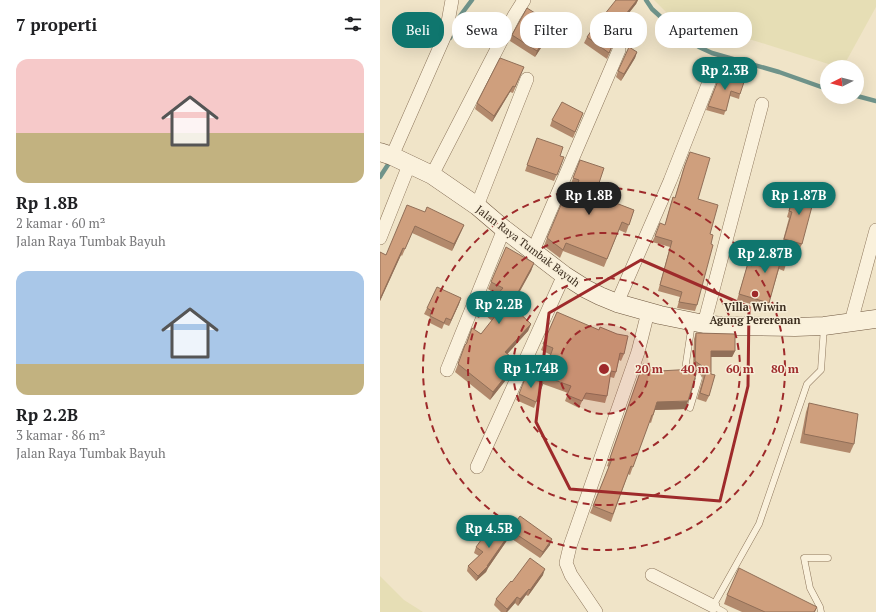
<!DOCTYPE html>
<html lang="id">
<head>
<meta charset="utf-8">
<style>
  :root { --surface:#fff; --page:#f6f6f6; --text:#202124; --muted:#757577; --accent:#0f766e }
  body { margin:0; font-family:"PT Serif",serif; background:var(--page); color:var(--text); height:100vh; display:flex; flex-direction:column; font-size:15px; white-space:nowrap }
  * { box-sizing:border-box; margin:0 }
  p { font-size:13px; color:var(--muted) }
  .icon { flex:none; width:22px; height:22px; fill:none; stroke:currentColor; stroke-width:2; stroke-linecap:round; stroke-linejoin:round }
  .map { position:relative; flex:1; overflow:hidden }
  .sheet { display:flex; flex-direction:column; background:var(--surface); width:380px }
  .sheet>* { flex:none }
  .guide { position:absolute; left:12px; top:12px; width:380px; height:36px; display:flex; gap:8px }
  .needle { width:26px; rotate:264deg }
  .buttons { position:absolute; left:440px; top:60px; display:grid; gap:8px }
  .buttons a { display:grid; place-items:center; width:44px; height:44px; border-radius:50%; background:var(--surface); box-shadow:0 4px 16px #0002; font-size:20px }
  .price { position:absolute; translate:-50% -34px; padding:0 9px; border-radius:14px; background:var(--accent); color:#fff; font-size:13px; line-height:26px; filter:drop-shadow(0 1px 2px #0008) }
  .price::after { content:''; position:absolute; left:50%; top:24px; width:12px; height:9px; margin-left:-6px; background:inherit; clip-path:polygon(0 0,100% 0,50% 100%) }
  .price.on { background:#222; color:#fff }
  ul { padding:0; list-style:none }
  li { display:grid; align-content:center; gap:8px; height:212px; padding:0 16px }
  li span { display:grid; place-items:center; height:124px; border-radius:12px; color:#555 }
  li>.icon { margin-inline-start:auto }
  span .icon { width:72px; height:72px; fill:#fffc; stroke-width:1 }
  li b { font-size:17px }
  h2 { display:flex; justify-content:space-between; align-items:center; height:48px; padding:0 16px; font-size:17px }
  .chip { padding:0 14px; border-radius:16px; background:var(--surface); box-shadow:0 4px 16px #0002; font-size:14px; line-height:36px }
  .chip.on { background:var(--accent); color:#fff }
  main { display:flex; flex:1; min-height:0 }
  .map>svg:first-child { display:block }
</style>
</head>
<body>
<main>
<section class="sheet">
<h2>7 properti<svg class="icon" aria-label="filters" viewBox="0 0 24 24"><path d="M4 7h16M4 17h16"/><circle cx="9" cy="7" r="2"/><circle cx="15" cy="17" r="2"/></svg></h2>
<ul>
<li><span style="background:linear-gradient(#f6c9c9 60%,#c2b280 0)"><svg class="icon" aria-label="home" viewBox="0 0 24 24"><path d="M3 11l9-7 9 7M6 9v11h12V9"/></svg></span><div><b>Rp 1.8B</b><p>2 kamar · 60 m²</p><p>Jalan Raya Tumbak Bayuh</p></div></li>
<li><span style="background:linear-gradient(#a9c7e8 75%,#c2b280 0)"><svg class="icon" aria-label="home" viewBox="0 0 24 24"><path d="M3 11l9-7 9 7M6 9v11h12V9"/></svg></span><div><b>Rp 2.2B</b><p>3 kamar · 86 m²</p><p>Jalan Raya Tumbak Bayuh</p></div></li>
</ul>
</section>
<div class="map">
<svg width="496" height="612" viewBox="0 0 496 612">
  <rect width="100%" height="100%" fill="#f0e4c8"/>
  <g fill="#e6deb5">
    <polygon points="274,0 496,0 496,7 463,67 458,67 287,13"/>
    <polygon points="0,576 24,600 43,612 0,612"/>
  </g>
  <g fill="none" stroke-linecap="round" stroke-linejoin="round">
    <g stroke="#6f938a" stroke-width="4.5">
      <polyline points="266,0 272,9 294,29 319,47 332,53 399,72 447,89"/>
      <polyline points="70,38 80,16 92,0"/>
      <polyline points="477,96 496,101"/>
      <polyline points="0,177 11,160"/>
    </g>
    <defs>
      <g id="lane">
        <path d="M 310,408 L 319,378 C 317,373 310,372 306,368 L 306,363 L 312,323"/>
        <polyline points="344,612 333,606 379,524 427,384 441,370 444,327"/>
        <polyline points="441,612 440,607 430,588 424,558 448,558"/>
      </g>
      <g id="street">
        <polyline points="12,156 66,33 72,0"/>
        <polyline points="52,175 134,16 144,0"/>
        <polyline points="97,206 147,79"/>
        <polyline points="0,238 29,165"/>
        <polyline points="153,251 239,50"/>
        <polyline points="237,303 290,181 333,72"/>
        <polyline points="471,322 496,230"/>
        <polyline points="324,324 382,104"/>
        <polyline points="67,370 124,229"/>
        <polyline points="97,467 184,275"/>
        <polyline points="272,575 333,606"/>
        <polyline points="216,612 191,575 186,563 190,546 258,352 268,312"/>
      </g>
      <polyline id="secondary" points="0,152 12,156 52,175 97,206 124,229 184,275 206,289 220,296 237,303 280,315 324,324 342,326 415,327 444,326 496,319"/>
    </defs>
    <use href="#lane" stroke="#8d765c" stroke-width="7"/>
    <use href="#street" stroke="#8d765c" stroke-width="14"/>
    <use href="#secondary" stroke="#6f573f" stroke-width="19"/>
    <use href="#lane" stroke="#faf1dc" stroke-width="6"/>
    <use href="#street" stroke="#faf1dc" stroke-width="13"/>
    <use href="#secondary" stroke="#faf1dc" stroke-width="18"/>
  </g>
  <g fill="#b2896c">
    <polygon points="257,0 258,0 256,4 239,26 244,37 241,42 238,42 234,44 232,47 227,59 204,43 207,37 224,15"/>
    <polygon points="172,31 155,57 130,41 132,35"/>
    <polygon points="257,52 255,58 241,81 236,77 238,71"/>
    <polygon points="144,67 133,93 130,92 112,122 95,109 97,103"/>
    <polygon points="341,73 360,94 359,99 350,96 344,115 326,110"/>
    <polygon points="203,113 193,138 170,126 172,120"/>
    <polygon points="157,138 180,156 182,163 174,181 145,171"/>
    <polygon points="310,152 318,199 330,234 331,244 317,305 315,311 297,308 300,297 278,291 290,247 272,242 275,236 285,225 291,203 293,197 295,198 303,170"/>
    <polygon points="200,160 215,195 254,210 246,233 239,230 224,267 183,251 180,258 164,246 167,238 190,203 196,188 190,186"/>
    <polygon points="415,189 422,244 419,250 411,247 404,271 399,269 387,309 357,300 368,263 384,267 392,241 402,244 409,218 407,217"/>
    <polygon points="45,212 84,225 81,232 72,251 32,233 22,256 21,255 0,301 0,252 6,255"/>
    <polygon points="154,263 151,271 132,306 151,324 148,331 127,354 132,368 129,376 110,400 75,372 92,328 101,334 112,321 104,314 107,306 117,295 108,289 111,282"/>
    <polygon points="81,298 79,304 69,326 64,324 62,329 48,322 50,317 44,314 47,308"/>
    <polygon points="177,312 244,354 241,361 239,360 236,372 234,378 230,377 227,396 225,403 203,399 199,408 185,401 188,393 163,384 154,408 136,400 139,394 161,382 171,355 161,350"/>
    <polygon points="316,333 355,351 352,357 331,357 329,396 326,402 317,399 323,378 320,372 313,367 314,339"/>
    <polygon points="263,364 306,409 275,410 271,423 269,422 250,475 248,474 231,522 210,513 229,467 227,466"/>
    <polygon points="429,403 474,444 470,453 420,443 426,412"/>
    <polygon points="130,530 170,545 160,558 129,537 128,539 108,568 106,572 96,581 87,571 88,566 99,556 94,553 96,547 122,532 129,533"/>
    <polygon points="163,575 148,596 146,595 138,606 135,603 127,612 121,612 114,605 116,599 132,582"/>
    <polygon points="347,595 437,607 435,612 362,612 344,604"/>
  </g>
  <g fill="#916f58">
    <polygon points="257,0 258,0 256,4 235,30 238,24"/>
    <polygon points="174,25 172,31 155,57 157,51"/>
    <polygon points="247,31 244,37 241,42 238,42 234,44 232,47 227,59 234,41 236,38"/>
    <polygon points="257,52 255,58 241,81 244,74"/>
    <polygon points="133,86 130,92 112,122 114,116"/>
    <polygon points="84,225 81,232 72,251 74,244"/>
    <polygon points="23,248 21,255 0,301 0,299"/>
    <polygon points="154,263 151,271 128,312 131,305"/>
    <polygon points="81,298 79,304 69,326 71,320"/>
    <polygon points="151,324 148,331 122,360 125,352"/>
    <polygon points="331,351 355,351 352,357 329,357"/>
    <polygon points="135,360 132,368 126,375 129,367"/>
    <polygon points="132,368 129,376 110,400 113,392"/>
    <polygon points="308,401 306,409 274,410 277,402"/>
    <polygon points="130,533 128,539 108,568 106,572 96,581 98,576 107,566"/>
    <polygon points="172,539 170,545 160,558 163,552"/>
    <polygon points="165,569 163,575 148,596 150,590"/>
    <polygon points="149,589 146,595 138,606 140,599"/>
    <polygon points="137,597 135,603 127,612 126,612 127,609"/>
  </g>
  <g fill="#cf9f7d" stroke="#916f58">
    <polygon points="236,0 257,0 238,24 247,31 243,36 240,36 236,38 234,41 229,53 207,37 223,14 224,15"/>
    <polygon points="147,8 174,25 157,51 132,35"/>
    <polygon points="249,47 257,52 244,74 238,71"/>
    <polygon points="120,58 144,67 135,87 133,86 114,116 97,103"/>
    <polygon points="341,73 365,79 360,94 351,91 346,111 328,106"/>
    <polygon points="182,102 203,113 195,132 172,120"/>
    <polygon points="157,138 183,147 180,156 184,157 177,175 147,165"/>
    <polygon points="310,152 330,158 318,199 338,205 330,234 333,235 331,244 333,245 317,305 299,302 302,292 280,285 292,241 275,236 280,223 285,225 293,197 295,198 305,165"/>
    <polygon points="200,160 224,168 215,195 254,210 249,225 242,222 227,259 186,243 183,250 167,238 183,200 190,203 199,180 193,178"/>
    <polygon points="415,189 435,195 422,244 404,239 412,212 409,211"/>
    <polygon points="27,205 45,212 47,207 84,225 74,244 35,226 25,249 23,248 0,299 0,252 6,255"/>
    <polygon points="392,241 411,247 406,265 400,263 389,303 359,294 368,263 384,267"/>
    <polygon points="126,247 154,263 131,305 151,324 125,352 135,360 129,367 132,368 113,392 78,364 85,345 87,343 87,342 92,328 101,334 116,315 107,306 123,288 111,282"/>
    <polygon points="57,287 81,298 71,320 66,318 64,323 50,316 52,311 47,308"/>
    <polygon points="177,312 219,330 220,327 237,334 248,336 244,354 240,353 236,372 231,371 227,396 206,393 202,401 187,395 191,386 163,376 173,348 163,344"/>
    <polygon points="316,333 355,334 355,351 331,351 331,374 335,375 329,396 320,393 326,372 322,366 315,361"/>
    <polygon points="263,364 279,371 315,369 317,371 308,401 277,402 273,415 272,415 253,467 251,466 233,514 213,506 232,459 230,458"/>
    <polygon points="146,376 163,383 156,402 139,394"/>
    <polygon points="429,403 478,414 474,444 424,434"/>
    <polygon points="140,516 172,539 163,552 130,530"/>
    <polygon points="112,525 122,532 125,529 130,533 107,566 108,566 98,576 88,566 103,552 96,547"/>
    <polygon points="150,558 165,569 150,590 149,589 140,599 137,597 127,609 116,599 131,581 132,582"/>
    <polygon points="359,568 437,607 434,612 385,612 347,595"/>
  </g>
  <path fill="none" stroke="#9e2a2b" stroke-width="3" stroke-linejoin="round" d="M 261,260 L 369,307 L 368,386 L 340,501 L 190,489 L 156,422 L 169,313 Z"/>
  <circle cx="224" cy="369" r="45" fill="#9e2a2b" fill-opacity=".12"/>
  <g fill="none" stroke="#9e2a2b" stroke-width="2" stroke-dasharray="7 5">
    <circle cx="224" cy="369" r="45"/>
    <circle cx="224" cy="369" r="91"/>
    <circle cx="224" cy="369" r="136"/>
    <circle cx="224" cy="369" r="181"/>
  </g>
  <circle fill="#9e2a2b" stroke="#f7eed8" stroke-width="1.5" cx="375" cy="294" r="4"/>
  <g text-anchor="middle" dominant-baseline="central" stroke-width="3" stroke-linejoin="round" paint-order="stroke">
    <g font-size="11" fill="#3d2e20" stroke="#f7eed8">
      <text transform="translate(148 246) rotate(37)">Jalan Raya Tumbak Bayuh</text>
    </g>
    <g font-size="11" font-weight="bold" fill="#3d2e20" stroke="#f7eed8">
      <text x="375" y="307">Villa Wiwin<tspan x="375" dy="13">Agung Pererenan</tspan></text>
    </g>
  </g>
  <circle cx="224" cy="369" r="6" fill="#9e2a2b" stroke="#f7eed8" stroke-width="2"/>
  <g font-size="12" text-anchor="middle" font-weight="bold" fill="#9e2a2b" stroke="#f7eed8" stroke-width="3" stroke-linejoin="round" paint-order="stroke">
    <text x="269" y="373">20 m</text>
    <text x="315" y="373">40 m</text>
    <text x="360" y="373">60 m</text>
    <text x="405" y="373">80 m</text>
  </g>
</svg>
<div class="buttons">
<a><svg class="needle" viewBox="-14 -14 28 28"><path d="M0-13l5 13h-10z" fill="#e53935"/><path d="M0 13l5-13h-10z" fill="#757577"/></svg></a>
</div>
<b class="price" style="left:345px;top:91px">Rp 2.3B</b>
<b class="price on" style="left:209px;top:216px">Rp 1.8B</b>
<b class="price" style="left:419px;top:216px">Rp 1.87B</b>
<b class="price" style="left:385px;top:274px">Rp 2.87B</b>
<b class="price" style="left:119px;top:325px">Rp 2.2B</b>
<b class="price" style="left:151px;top:389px">Rp 1.74B</b>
<b class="price" style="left:109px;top:549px">Rp 4.5B</b>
<div class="guide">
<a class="chip on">Beli</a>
<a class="chip">Sewa</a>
<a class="chip">Filter</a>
<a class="chip">Baru</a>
<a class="chip">Apartemen</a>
</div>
</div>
</main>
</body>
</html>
